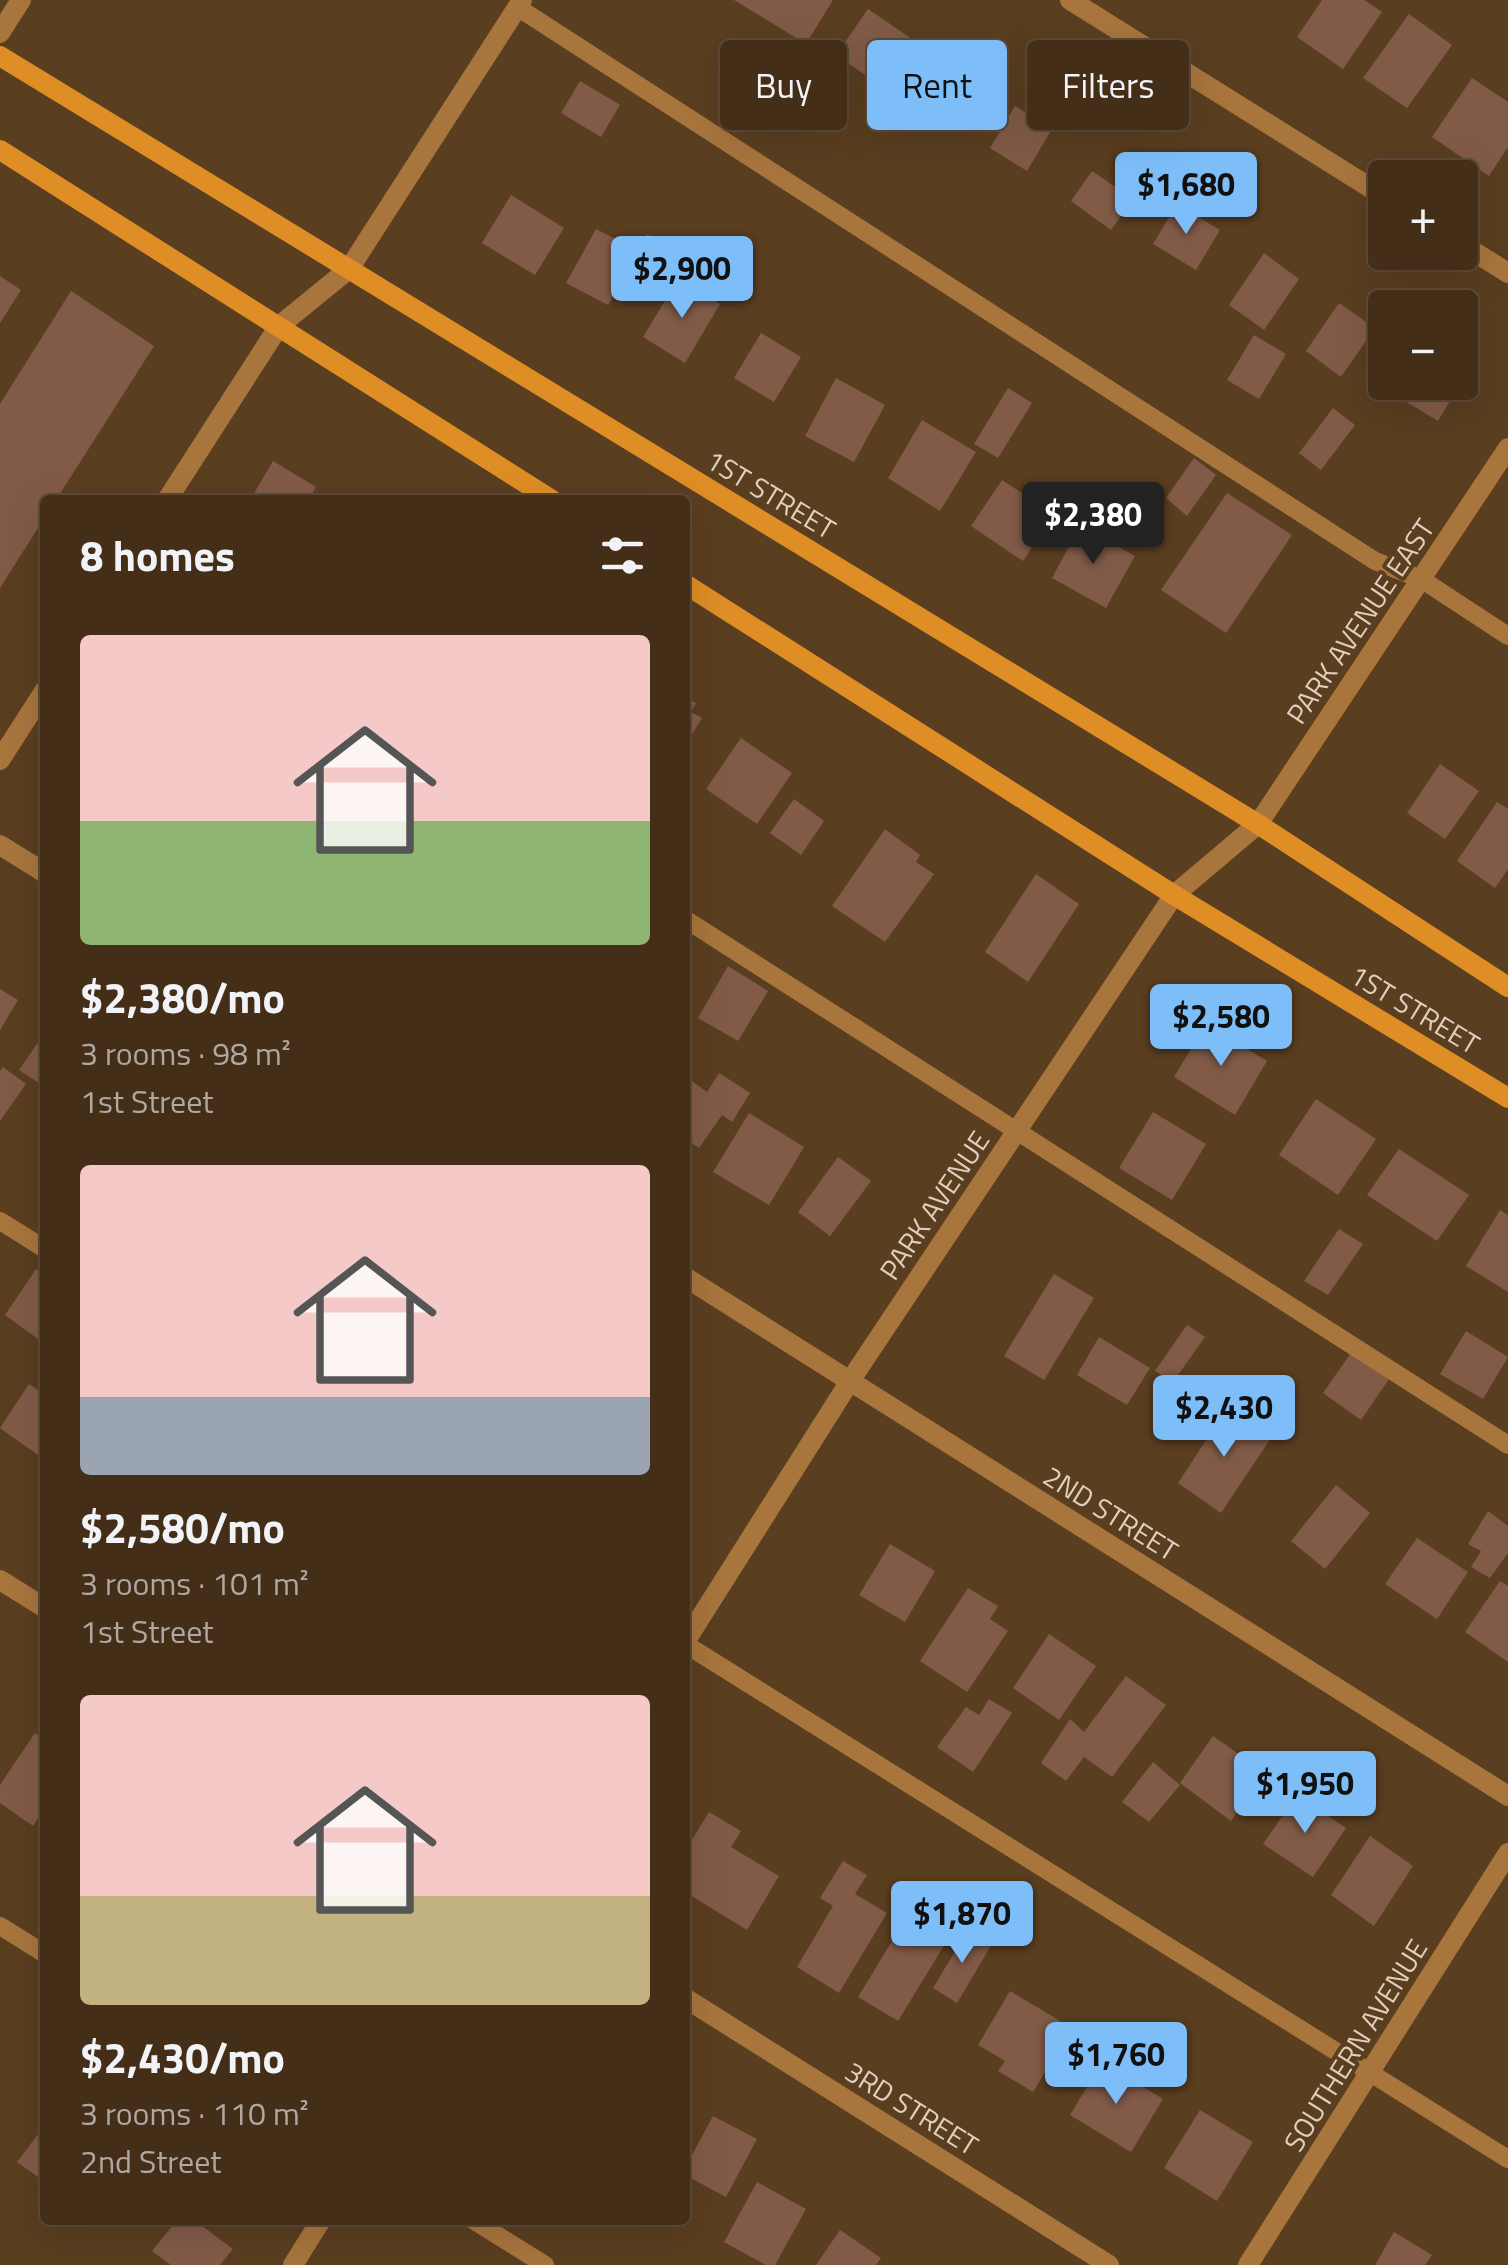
<!DOCTYPE html>
<html lang="en">
<head>
<meta charset="utf-8">
<style>
  :root { --surface:#442e18; --page:#4e3a25; --text:#f1f3f6; --muted:#afa8a2; --line:#5c4a37; --accent:#7dbef9 }
  body { margin:0; font-family:"Titillium Web",sans-serif; background:var(--page); color:var(--text); height:100vh; display:flex; flex-direction:column; font-size:38px; white-space:nowrap }
  * { box-sizing:border-box; margin:0 }
  p { font-size:32px; color:var(--muted) }
  .icon { flex:none; width:55px; height:55px; fill:none; stroke:currentColor; stroke-width:2; stroke-linecap:round; stroke-linejoin:round }
  .map { position:relative; flex:1; overflow:hidden }
  .sheet { position:absolute; left:40px; top:495px; width:650px; height:1730px; display:flex; flex-direction:column; background:var(--surface); border-radius:10px; box-shadow:0 10px 40px #0002,0 0 0 2px var(--line) }
  .sheet>* { flex:none }
  .hud { position:absolute; left:720px; top:40px; width:638px; height:90px; display:flex; gap:20px }
  .tools { position:absolute; left:1368px; top:160px; display:grid; gap:20px }
  .tools a { display:grid; place-items:center; width:110px; height:110px; border-radius:10px; background:var(--surface); box-shadow:0 10px 40px #0002,0 0 0 2px var(--line); font-size:50px }
  .price { position:absolute; translate:-50% -85px; padding:0 22px; border-radius:10px; background:var(--accent); color:#111; font-size:32px; line-height:65px; filter:drop-shadow(0 2px 5px #0008) }
  .price::after { content:''; position:absolute; left:50%; top:60px; width:30px; height:22px; margin-left:-15px; background:inherit; clip-path:polygon(0 0,100% 0,50% 100%) }
  .price.selected { background:#222; color:#fff }
  ul { padding:0; list-style:none }
  li { display:grid; align-content:center; gap:20px; height:530px; padding:0 40px }
  li span { display:grid; place-items:center; height:310px; border-radius:10px; color:#555 }
  li>.icon { margin-inline-start:auto }
  span .icon { width:180px; height:180px; fill:#fffc; stroke-width:1 }
  li b { font-size:42px }
  h2 { display:flex; justify-content:space-between; align-items:center; height:120px; padding:0 40px; font-size:42px }
  .tag { padding:0 35px; border-radius:10px; background:var(--surface); box-shadow:0 10px 40px #0002,0 0 0 2px var(--line); font-size:35px; line-height:90px }
  .tag.selected { background:var(--accent); color:#111 }
  .map>svg:first-child { display:block }
</style>
</head>
<body>
<div class="map">
<svg width="1508" height="2265" viewBox="0 0 1508 2265">
  <rect width="100%" height="100%" fill="#5a3e20"/>
  <g fill="#825b48">
    <polygon points="734,0 833,0 806,44"/>
    <polygon points="1322,0 1364,0 1382,12 1343,69 1297,37"/>
    <polygon points="868,9 919,44 887,90 836,55"/>
    <polygon points="1409,14 1452,45 1407,108 1363,78"/>
    <polygon points="942,54 997,95 970,133 915,92"/>
    <polygon points="1472,78 1508,102 1508,147 1489,176 1432,137"/>
    <polygon points="580,81 620,105 601,137 561,113"/>
    <polygon points="1015,106 1052,129 1027,171 990,148"/>
    <polygon points="1092,171 1133,199 1111,230 1071,201"/>
    <polygon points="511,195 564,228 535,275 482,243"/>
    <polygon points="1177,204 1220,230 1196,270 1153,244"/>
    <polygon points="596,229 637,250 647,234 668,247 643,294 622,281 608,305 566,283"/>
    <polygon points="1264,253 1299,279 1264,330 1229,305"/>
    <polygon points="0,276 21,290 0,323"/>
    <polygon points="678,279 720,304 685,363 643,337"/>
    <polygon points="71,291 154,346 56,500 45,500 45,517 0,588 0,404"/>
    <polygon points="1339,303 1375,328 1341,377 1306,351"/>
    <polygon points="761,333 801,357 774,402 734,378"/>
    <polygon points="1254,335 1286,354 1259,399 1227,380"/>
    <polygon points="1460,372 1465,376 1438,421 1393,394 1400,382 1460,382"/>
    <polygon points="836,378 885,405 854,462 805,436"/>
    <polygon points="1008,388 1032,403 998,458 974,444"/>
    <polygon points="1333,408 1355,425 1321,470 1299,453"/>
    <polygon points="922,420 976,452 940,511 888,478"/>
    <polygon points="1194,458 1216,475 1187,516 1166,498"/>
    <polygon points="273,461 316,487 308,500 250,500"/>
    <polygon points="1002,480 1054,514 1023,561 971,526"/>
    <polygon points="1227,493 1292,535 1226,633 1161,590"/>
    <polygon points="1080,526 1135,556 1106,608 1052,578"/>
    <polygon points="685,697 696,703 691,712 702,718 685,746"/>
    <polygon points="741,738 792,773 757,824 706,789"/>
    <polygon points="1440,764 1479,791 1445,839 1407,813"/>
    <polygon points="794,799 824,821 801,855 770,833"/>
    <polygon points="1497,802 1508,809 1508,869 1495,888 1457,861"/>
    <polygon points="885,829 920,855 916,862 934,874 885,942 832,906"/>
    <polygon points="1036,874 1079,904 1028,982 985,952"/>
    <polygon points="728,966 768,991 738,1041 698,1018"/>
    <polygon points="0,989 18,1000 0,1030"/>
    <polygon points="1206,1024 1267,1061 1235,1115 1174,1077"/>
    <polygon points="45,1032 45,1087 19,1070"/>
    <polygon points="3,1067 26,1084 0,1121 0,1071"/>
    <polygon points="719,1073 750,1093 732,1122 722,1115 699,1148 685,1139 685,1076 707,1092"/>
    <polygon points="1316,1099 1376,1139 1338,1195 1279,1155"/>
    <polygon points="1153,1112 1206,1144 1172,1200 1119,1168"/>
    <polygon points="749,1113 804,1147 769,1205 713,1172"/>
    <polygon points="1399,1149 1469,1195 1437,1241 1367,1195"/>
    <polygon points="838,1157 871,1181 830,1236 798,1212"/>
    <polygon points="1500,1210 1508,1215 1508,1292 1466,1266"/>
    <polygon points="1339,1229 1363,1244 1328,1295 1304,1281"/>
    <polygon points="36,1269 45,1275 45,1328 38,1339 5,1315"/>
    <polygon points="1054,1274 1094,1298 1044,1380 1004,1356"/>
    <polygon points="1187,1325 1205,1337 1173,1382 1155,1371"/>
    <polygon points="1466,1331 1508,1357 1483,1399 1440,1374"/>
    <polygon points="1099,1337 1150,1368 1127,1405 1077,1375"/>
    <polygon points="1353,1350 1391,1376 1361,1420 1323,1393"/>
    <polygon points="29,1384 45,1395 45,1460 0,1428"/>
    <polygon points="1227,1408 1271,1438 1221,1513 1178,1483"/>
    <polygon points="1336,1485 1370,1513 1325,1569 1291,1541"/>
    <polygon points="1488,1511 1508,1526 1508,1553 1490,1578 1471,1567 1481,1551 1468,1544"/>
    <polygon points="1417,1538 1468,1572 1437,1619 1385,1584"/>
    <polygon points="890,1544 935,1571 905,1622 859,1595"/>
    <polygon points="1500,1581 1508,1586 1508,1662 1465,1632"/>
    <polygon points="968,1588 998,1606 990,1619 1008,1631 967,1692 920,1661"/>
    <polygon points="1049,1634 1096,1666 1059,1720 1013,1688"/>
    <polygon points="1126,1676 1166,1705 1112,1777 1084,1757 1066,1781 1041,1763 1070,1719 1084,1732"/>
    <polygon points="989,1699 1012,1713 973,1772 937,1747 966,1707 979,1715"/>
    <polygon points="35,1733 45,1740 45,1807 33,1826 0,1803 0,1785"/>
    <polygon points="1213,1736 1264,1772 1231,1821 1180,1783"/>
    <polygon points="1153,1762 1180,1785 1149,1822 1122,1802"/>
    <polygon points="1297,1795 1346,1828 1313,1877 1263,1844"/>
    <polygon points="709,1812 741,1831 731,1847 779,1876 747,1930 685,1892 685,1851"/>
    <polygon points="1370,1836 1413,1866 1374,1926 1331,1895"/>
    <polygon points="843,1861 867,1875 855,1894 887,1913 839,1993 797,1967 833,1906 820,1898"/>
    <polygon points="908,1915 948,1939 898,2021 858,1997"/>
    <polygon points="968,1930 992,1944 957,2003 933,1988"/>
    <polygon points="1010,1991 1072,2028 1033,2092 998,2071 1005,2061 978,2045"/>
    <polygon points="1102,2062 1163,2099 1131,2152 1070,2115"/>
    <polygon points="1200,2110 1253,2142 1217,2201 1164,2168"/>
    <polygon points="713,2116 757,2139 726,2197 685,2175 685,2168"/>
    <polygon points="45,2125 45,2182 17,2162"/>
    <polygon points="757,2182 806,2209 775,2265 766,2265 724,2242"/>
    <polygon points="177,2220 194,2220 233,2249 220,2265 171,2265 152,2251"/>
    <polygon points="840,2230 881,2258 876,2265 816,2265"/>
    <polygon points="1394,2232 1432,2255 1425,2265 1375,2265"/>
  </g>
  <g fill="none" stroke-linecap="round" stroke-linejoin="round">
    <g stroke="#a8753d" stroke-width="18">
      <polyline points="517,7 1375,561 1421,579 1508,636"/>
      <polyline points="685,919 1508,1445"/>
      <polyline points="0,1221 45,1249"/>
      <polyline points="685,1644 1508,2159"/>
      <polyline points="0,1926 45,1954"/>
      <polyline points="473,2220 545,2265"/>
    </g>
    <g stroke="#a8753d" stroke-width="20">
      <polyline points="1070,0 1385,197"/>
      <polyline points="0,33 21,0"/>
      <polyline points="1460,243 1508,273"/>
      <polyline points="167,500 279,326 349,269 522,0"/>
      <polyline points="0,760 45,690"/>
      <polyline points="0,845 45,873"/>
      <polyline points="685,1277 1508,1796"/>
      <polyline points="0,1580 45,1608"/>
      <polyline points="685,1998 1109,2265"/>
      <polyline points="1248,2265 1508,1853"/>
    </g>
    <g stroke="#a8753d" stroke-width="20">
      <polyline points="685,1642 850,1381 1174,895 1258,824 1508,448"/>
      <polyline points="293,2265 321,2220"/>
    </g>
    <g stroke="#de8e25" stroke-width="20">
      <polyline points="0,56 1258,824 1508,987"/>
      <polyline points="0,150 552,500"/>
      <polyline points="685,584 1174,895 1508,1098"/>
    </g>
  </g>
  <g text-anchor="middle" dominant-baseline="central" stroke-width="8" stroke-linejoin="round" paint-order="stroke">
    <g font-size="28" fill="#e0cfbe" stroke="#5a3e20">
      <text transform="translate(771 494) rotate(31)">1ST STREET</text>
      <text transform="translate(1360 621) rotate(-56)">PARK AVENUE EAST</text>
      <text transform="translate(1415 1009) rotate(31)">1ST STREET</text>
      <text transform="translate(934 1205) rotate(-56)">PARK AVENUE</text>
      <text transform="translate(1111 1513) rotate(32)">2ND STREET</text>
      <text transform="translate(1355 2045) rotate(-58)">SOUTHERN AVENUE</text>
      <text transform="translate(912 2108) rotate(32)">3RD STREET</text>
    </g>
  </g>
</svg>
<div class="tools">
<a>+</a>
<a>−</a>
</div>
<b class="price" style="left:1186px;top:237px">$1,680</b>
<b class="price" style="left:682px;top:321px">$2,900</b>
<b class="price selected" style="left:1093px;top:567px">$2,380</b>
<b class="price" style="left:1221px;top:1069px">$2,580</b>
<b class="price" style="left:1224px;top:1460px">$2,430</b>
<b class="price" style="left:1305px;top:1836px">$1,950</b>
<b class="price" style="left:962px;top:1966px">$1,870</b>
<b class="price" style="left:1116px;top:2107px">$1,760</b>
<div class="hud">
<a class="tag">Buy</a>
<a class="tag selected">Rent</a>
<a class="tag">Filters</a>
</div>
<section class="sheet">
<h2>8 homes<svg class="icon" aria-label="filters" viewBox="0 0 24 24"><path d="M4 7h16M4 17h16"/><circle cx="9" cy="7" r="2"/><circle cx="15" cy="17" r="2"/></svg></h2>
<ul>
<li><span style="background:linear-gradient(#f6c9c9 60%,#8fb573 0)"><svg class="icon" aria-label="home" viewBox="0 0 24 24"><path d="M3 11l9-7 9 7M6 9v11h12V9"/></svg></span><div><b>$2,380/mo</b><p>3 rooms · 98 m²</p><p>1st Street</p></div></li>
<li><span style="background:linear-gradient(#f6c9c9 75%,#9aa5b1 0)"><svg class="icon" aria-label="home" viewBox="0 0 24 24"><path d="M3 11l9-7 9 7M6 9v11h12V9"/></svg></span><div><b>$2,580/mo</b><p>3 rooms · 101 m²</p><p>1st Street</p></div></li>
<li><span style="background:linear-gradient(#f6c9c9 65%,#c2b280 0)"><svg class="icon" aria-label="home" viewBox="0 0 24 24"><path d="M3 11l9-7 9 7M6 9v11h12V9"/></svg></span><div><b>$2,430/mo</b><p>3 rooms · 110 m²</p><p>2nd Street</p></div></li>
</ul>
</section>
</div>
</body>
</html>
